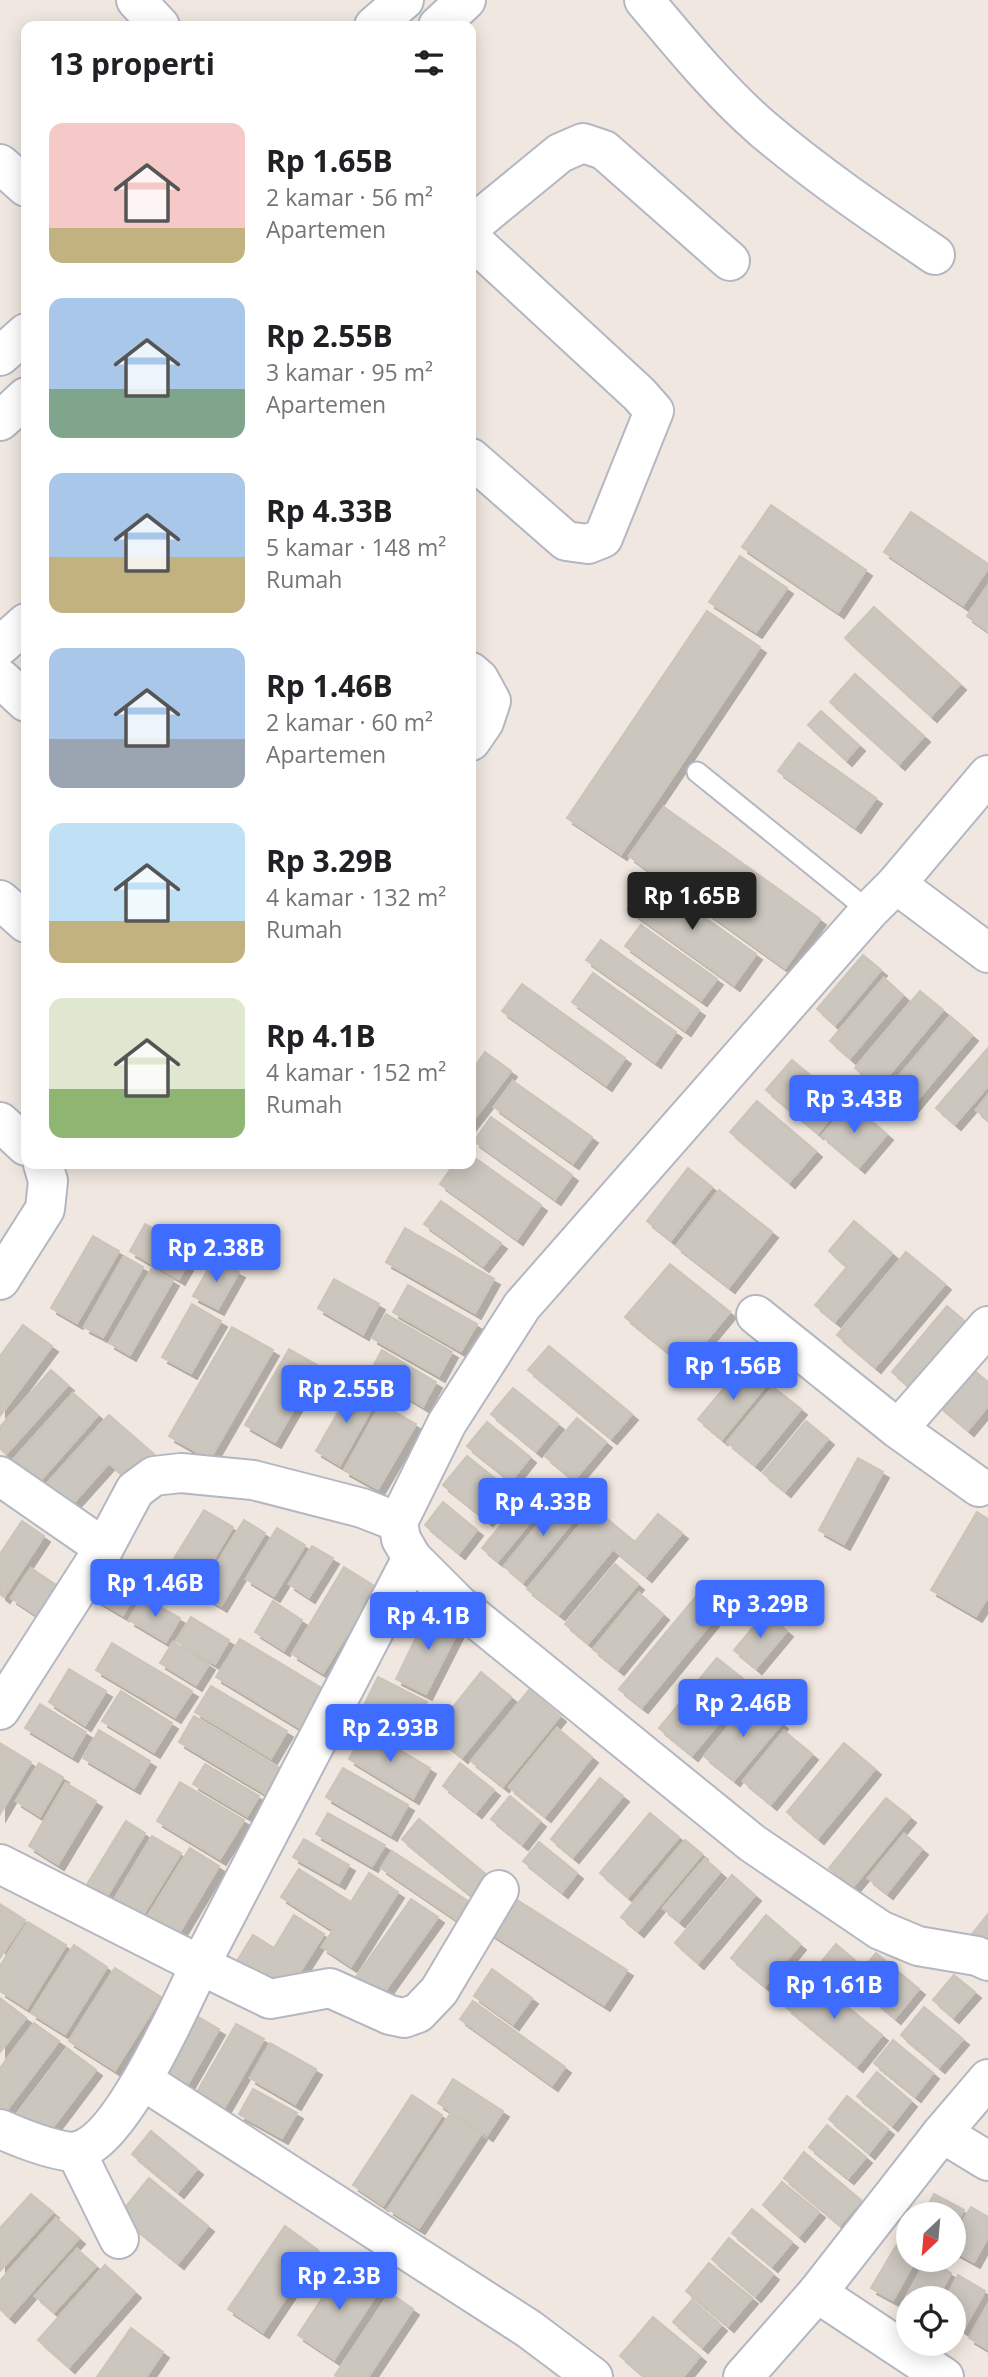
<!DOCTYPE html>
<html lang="id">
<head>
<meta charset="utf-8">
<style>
  :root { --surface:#fff; --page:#f2f2f2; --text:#202124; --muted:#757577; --accent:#3e6cff }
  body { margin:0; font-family:"Open Sans",sans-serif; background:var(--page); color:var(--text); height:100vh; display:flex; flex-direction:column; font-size:26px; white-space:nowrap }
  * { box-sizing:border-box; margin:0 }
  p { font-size:23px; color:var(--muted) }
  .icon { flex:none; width:38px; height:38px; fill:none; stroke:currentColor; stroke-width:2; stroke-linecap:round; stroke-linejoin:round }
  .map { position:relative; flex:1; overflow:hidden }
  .side { position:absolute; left:21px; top:21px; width:455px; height:1148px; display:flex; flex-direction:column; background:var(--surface); border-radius:14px; box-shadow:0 4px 18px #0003 }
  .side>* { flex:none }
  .needle { width:46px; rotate:206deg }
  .tools { position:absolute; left:896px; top:2202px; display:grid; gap:14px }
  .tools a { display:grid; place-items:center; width:70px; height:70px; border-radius:50%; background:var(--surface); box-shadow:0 4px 18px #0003; font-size:35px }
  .price { position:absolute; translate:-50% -60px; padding:0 16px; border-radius:7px; background:var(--accent); color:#fff; font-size:23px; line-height:46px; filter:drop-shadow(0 2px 4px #0008) }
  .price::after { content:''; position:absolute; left:50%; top:42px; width:21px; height:16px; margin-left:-10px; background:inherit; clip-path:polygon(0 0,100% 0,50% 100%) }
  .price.current { background:#222; color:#fff }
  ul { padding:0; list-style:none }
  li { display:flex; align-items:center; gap:21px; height:175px; padding:0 28px }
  li span { display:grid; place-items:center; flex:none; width:196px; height:140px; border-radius:14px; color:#555 }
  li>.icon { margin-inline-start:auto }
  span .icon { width:84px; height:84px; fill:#fffc; stroke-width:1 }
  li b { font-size:30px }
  h2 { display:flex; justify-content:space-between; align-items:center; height:84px; padding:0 28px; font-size:30px }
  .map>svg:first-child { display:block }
</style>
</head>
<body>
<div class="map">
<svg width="988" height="2377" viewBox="0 0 988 2377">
  <defs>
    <filter id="shadow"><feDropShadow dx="6" dy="6" stdDeviation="0" flood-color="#0004"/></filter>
  </defs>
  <rect width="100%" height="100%" fill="#f0e8e0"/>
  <g fill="#cbc6be" stroke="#ccc4b9" stroke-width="2" filter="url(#shadow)">
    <polygon points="771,505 866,570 838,612 742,547"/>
    <polygon points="911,512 988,564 988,568 963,605 884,552"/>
    <polygon points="740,556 787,588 756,632 709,602"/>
    <polygon points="988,585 988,631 967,616"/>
    <polygon points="874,607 960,684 931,716 845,638"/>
    <polygon points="707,611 760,647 621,854 567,818"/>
    <polygon points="855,674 924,736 899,764 830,702"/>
    <polygon points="821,711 859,745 846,760 808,725"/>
    <polygon points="799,743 876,798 855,827 778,771"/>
    <polygon points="664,807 820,919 785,968 629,856"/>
    <polygon points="651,879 756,954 734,985 628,909"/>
    <polygon points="641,925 717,979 701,1000 625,946"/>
    <polygon points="601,940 699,1010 685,1030 586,960"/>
    <polygon points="863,955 881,970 835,1025 817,1009"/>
    <polygon points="593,973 676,1032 655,1062 572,1002"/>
    <polygon points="884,978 903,995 850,1058 830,1041"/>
    <polygon points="522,984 625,1058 606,1085 502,1011"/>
    <polygon points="920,991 943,1010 878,1088 855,1068"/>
    <polygon points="950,1016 972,1035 912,1106 890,1087"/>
    <polygon points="987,1049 988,1086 955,1124 936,1108"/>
    <polygon points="485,1052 511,1071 471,1123 471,1072"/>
    <polygon points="792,1060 843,1102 818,1133 766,1090"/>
    <polygon points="513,1081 592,1137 573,1163 494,1107"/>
    <polygon points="988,1095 988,1120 976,1110"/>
    <polygon points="757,1101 816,1151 789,1182 730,1132"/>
    <polygon points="850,1103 887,1134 859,1167 822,1136"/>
    <polygon points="491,1117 572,1175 555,1199 474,1141"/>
    <polygon points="471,1155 541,1205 517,1239 440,1184 454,1164 471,1164"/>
    <polygon points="688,1168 712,1187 671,1240 647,1221"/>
    <polygon points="719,1190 772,1232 729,1287 676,1246"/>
    <polygon points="441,1201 501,1243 483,1266 424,1224"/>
    <polygon points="854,1221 892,1253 835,1321 815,1305 847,1267 829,1251"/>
    <polygon points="145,1224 194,1252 179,1279 130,1251"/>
    <polygon points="405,1228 494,1279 475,1313 386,1262"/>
    <polygon points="93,1236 119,1251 77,1323 51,1308"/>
    <polygon points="906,1252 945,1284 875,1367 837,1335"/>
    <polygon points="124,1256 143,1267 103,1337 84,1327"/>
    <polygon points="214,1259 239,1272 218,1309 193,1296"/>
    <polygon points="670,1264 730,1312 685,1366 625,1317"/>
    <polygon points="152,1268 173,1280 130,1355 109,1343"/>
    <polygon points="334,1279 379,1304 363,1334 318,1308"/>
    <polygon points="408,1285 477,1324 461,1351 393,1312"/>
    <polygon points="192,1304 221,1321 191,1373 162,1357"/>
    <polygon points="947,1306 973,1328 918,1394 892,1372"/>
    <polygon points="386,1314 452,1352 439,1376 372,1338"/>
    <polygon points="23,1325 52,1346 0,1416 0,1356"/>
    <polygon points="232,1327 273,1350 210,1459 169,1436"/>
    <polygon points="549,1346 632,1414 611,1438 528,1370"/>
    <polygon points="289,1349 319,1366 275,1442 245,1425"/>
    <polygon points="382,1350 436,1382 423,1406 369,1374"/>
    <polygon points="744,1364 767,1384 722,1439 698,1419"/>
    <polygon points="970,1367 988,1382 988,1406 968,1430 938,1405"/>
    <polygon points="51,1370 68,1385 6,1454 0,1448 0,1427"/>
    <polygon points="353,1386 377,1399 340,1465 316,1451"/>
    <polygon points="773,1387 801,1409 755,1465 727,1442"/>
    <polygon points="513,1388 558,1424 536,1451 491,1414"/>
    <polygon points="73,1393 98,1415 38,1483 13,1460"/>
    <polygon points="381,1404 416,1424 378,1489 344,1470"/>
    <polygon points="109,1415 154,1454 130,1481 109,1463 66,1511 42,1489"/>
    <polygon points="577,1418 606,1442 574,1480 545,1456"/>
    <polygon points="806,1421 828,1439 785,1491 763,1473"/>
    <polygon points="487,1422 530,1457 511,1481 467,1446"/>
    <polygon points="467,1456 511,1491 487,1520 443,1485"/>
    <polygon points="858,1458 883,1472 844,1544 819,1530"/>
    <polygon points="533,1486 549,1499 498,1561 482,1548"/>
    <polygon points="563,1494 582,1510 523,1582 504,1566"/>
    <polygon points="443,1502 477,1530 459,1553 425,1525"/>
    <polygon points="594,1508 635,1542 658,1514 682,1533 646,1576 613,1549 559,1614 527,1589"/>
    <polygon points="204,1510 233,1527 193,1593 164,1575"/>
    <polygon points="977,1512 988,1519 988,1597 976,1616 931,1590"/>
    <polygon points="244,1520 265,1533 221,1606 199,1593"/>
    <polygon points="22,1521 44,1536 4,1597 0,1594 0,1554"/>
    <polygon points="277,1528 305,1545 274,1596 246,1579"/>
    <polygon points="312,1546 333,1558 309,1597 289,1584"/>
    <polygon points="615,1564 638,1584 588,1643 565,1624"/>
    <polygon points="344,1567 376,1587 323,1673 292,1654"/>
    <polygon points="31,1568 62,1589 43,1619 11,1598"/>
    <polygon points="109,1573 137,1590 123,1615 94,1598"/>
    <polygon points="703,1588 725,1606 642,1707 619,1689"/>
    <polygon points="639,1593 663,1614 618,1669 593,1649"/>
    <polygon points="143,1597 180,1618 166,1642 129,1620"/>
    <polygon points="273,1601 302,1620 284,1650 255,1632"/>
    <polygon points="430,1609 461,1625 426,1694 396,1679"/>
    <polygon points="765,1613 787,1631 756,1668 734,1650"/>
    <polygon points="191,1617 229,1640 215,1664 176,1641"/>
    <polygon points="240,1639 325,1690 302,1729 216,1677"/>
    <polygon points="173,1642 209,1664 196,1685 160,1663"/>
    <polygon points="112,1643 192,1691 175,1717 96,1670"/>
    <polygon points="717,1658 751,1685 692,1755 659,1728"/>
    <polygon points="69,1669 106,1691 85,1725 49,1702"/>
    <polygon points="481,1672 511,1697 462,1757 432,1733"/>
    <polygon points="378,1677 427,1702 408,1737 360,1713"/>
    <polygon points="211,1686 287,1731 271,1758 195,1712"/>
    <polygon points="529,1690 560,1716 503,1786 471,1761"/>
    <polygon points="121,1691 172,1723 154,1752 102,1721"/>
    <polygon points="752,1698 782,1723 734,1780 704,1756"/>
    <polygon points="40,1704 86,1732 72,1756 25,1728"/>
    <polygon points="194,1716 281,1769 266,1794 179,1742"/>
    <polygon points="557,1728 592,1757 545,1816 509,1787"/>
    <polygon points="99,1730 150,1761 134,1788 83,1758"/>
    <polygon points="366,1730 430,1768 413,1798 349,1759"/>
    <polygon points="784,1731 812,1754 771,1804 743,1781"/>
    <polygon points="0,1743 31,1762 0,1814"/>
    <polygon points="844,1743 875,1769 818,1838 787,1812"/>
    <polygon points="39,1763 63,1777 40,1816 16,1801"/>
    <polygon points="460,1763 494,1790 476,1812 443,1786"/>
    <polygon points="205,1764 259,1796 247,1816 193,1784"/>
    <polygon points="343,1768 408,1805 391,1835 326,1797"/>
    <polygon points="600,1778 623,1796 573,1857 551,1839"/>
    <polygon points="180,1782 244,1820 220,1859 157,1821"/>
    <polygon points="66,1783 96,1801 58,1864 29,1846"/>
    <polygon points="510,1796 540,1821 522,1844 491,1819"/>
    <polygon points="886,1798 910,1817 853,1887 829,1868"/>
    <polygon points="328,1813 385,1845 372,1866 316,1834"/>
    <polygon points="650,1813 679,1837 628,1897 600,1873"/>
    <polygon points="419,1819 488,1876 472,1896 402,1839"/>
    <polygon points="126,1821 145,1833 106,1898 86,1886"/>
    <polygon points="904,1834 922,1849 887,1893 868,1878"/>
    <polygon points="152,1836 181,1853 136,1926 108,1910"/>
    <polygon points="304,1839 349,1865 339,1883 293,1857"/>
    <polygon points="685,1840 702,1854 638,1931 621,1917"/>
    <polygon points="539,1842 577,1873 562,1892 523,1861"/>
    <polygon points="190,1848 219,1866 173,1943 143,1924"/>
    <polygon points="392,1851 468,1901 456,1919 381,1868"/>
    <polygon points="705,1859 720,1872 679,1921 663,1908"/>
    <polygon points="299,1869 351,1902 369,1873 398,1892 351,1966 322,1947 333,1930 281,1897"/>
    <polygon points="732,1875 755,1895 698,1963 675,1943"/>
    <polygon points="511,1896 627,1970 604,2005 489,1932"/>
    <polygon points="411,1899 438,1917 377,2002 351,1984"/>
    <polygon points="0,1904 25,1920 0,1958"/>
    <polygon points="988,1914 988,1947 972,1934"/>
    <polygon points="294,1915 324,1934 287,1992 237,1961 253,1935 274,1948"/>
    <polygon points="766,1915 800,1944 765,1986 731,1958"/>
    <polygon points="28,1922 66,1945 27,2008 0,1991 0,1966"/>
    <polygon points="836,1944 857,1962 842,1979 821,1962"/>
    <polygon points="74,1945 107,1967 65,2034 31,2013"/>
    <polygon points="876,1953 919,1989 895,2018 852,1982"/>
    <polygon points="115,1968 161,1997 115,2070 69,2041"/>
    <polygon points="492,1969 532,1998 513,2024 474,1996"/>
    <polygon points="954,1975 975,1992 953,2017 933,2000"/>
    <polygon points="811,1977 882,2035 857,2066 786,2007"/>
    <polygon points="0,1998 26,2018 0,2052"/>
    <polygon points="473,2001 565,2067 552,2085 460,2019"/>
    <polygon points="924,2007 963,2039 939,2067 901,2035"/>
    <polygon points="193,2014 219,2029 185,2089 159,2074"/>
    <polygon points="34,2023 59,2041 6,2111 0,2106 0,2068"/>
    <polygon points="236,2024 264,2039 224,2108 197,2092"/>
    <polygon points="893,2040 933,2073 915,2096 874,2063"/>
    <polygon points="270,2043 316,2069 295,2104 250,2078"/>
    <polygon points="67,2048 96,2070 46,2136 17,2114"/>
    <polygon points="877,2072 911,2101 892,2125 857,2096"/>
    <polygon points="453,2079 503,2111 487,2135 438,2103"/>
    <polygon points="253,2089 297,2113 282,2138 239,2114"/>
    <polygon points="412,2095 442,2115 383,2205 353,2185"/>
    <polygon points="847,2096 888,2129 869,2153 829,2119"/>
    <polygon points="450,2114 481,2134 419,2228 388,2209"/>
    <polygon points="827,2125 866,2157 848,2178 809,2147"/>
    <polygon points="151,2131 197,2169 178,2192 132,2154"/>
    <polygon points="804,2152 861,2200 840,2225 784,2178"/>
    <polygon points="149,2178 208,2226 178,2263 119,2215"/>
    <polygon points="782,2182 819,2212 799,2236 763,2205"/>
    <polygon points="31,2194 53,2212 0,2271 0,2228"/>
    <polygon points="934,2194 964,2210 954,2228 954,2214 923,2214"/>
    <polygon points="971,2207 988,2217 988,2237 974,2262 954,2251 954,2237"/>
    <polygon points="752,2209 792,2242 772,2266 732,2233"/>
    <polygon points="56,2218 79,2238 9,2317 0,2309 0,2281"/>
    <polygon points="285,2226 318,2250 263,2332 228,2309"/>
    <polygon points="729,2238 773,2274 755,2296 712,2259"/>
    <polygon points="897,2244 908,2250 908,2259 916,2259 893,2300 871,2288"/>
    <polygon points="77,2249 96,2266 54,2312 35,2296"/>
    <polygon points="927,2259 951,2273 937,2298 908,2298 908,2301 905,2299"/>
    <polygon points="709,2263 752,2298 728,2326 686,2291"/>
    <polygon points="105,2265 135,2292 69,2367 38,2340"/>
    <polygon points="344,2265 380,2289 334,2359 298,2335"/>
    <polygon points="958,2275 985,2291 963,2330 954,2324 954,2298 946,2298"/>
    <polygon points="390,2293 413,2309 368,2377 337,2377 335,2375"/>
    <polygon points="692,2300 721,2325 702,2347 673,2322"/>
    <polygon points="988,2304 988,2349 969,2338"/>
    <polygon points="653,2317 700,2356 683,2377 645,2377 620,2356"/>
    <polygon points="131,2328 163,2352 146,2377 97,2377"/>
  </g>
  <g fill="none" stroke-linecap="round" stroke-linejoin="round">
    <defs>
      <polyline id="service" points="697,772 869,911"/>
      <g id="minor">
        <polyline points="136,0 160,26"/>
        <path d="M 644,0 C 681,44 719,91 763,129 C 817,175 876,215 935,255"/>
        <polyline points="374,26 404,0"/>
        <polyline points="438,26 466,0"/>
        <polyline points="0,164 26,187"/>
        <polyline points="471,226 560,153 583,143 604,150 730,261"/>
        <polyline points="471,239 639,394 654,411 603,538 588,544 566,541 471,458"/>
        <polyline points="0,356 26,333"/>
        <polyline points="0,421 26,397"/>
        <polyline points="0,646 26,623"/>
        <polyline points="471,672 479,679 491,701 484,722 471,741"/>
        <polyline points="0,678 26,702"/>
        <polyline points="988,775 896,884 869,911 522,1306 447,1423 398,1522 401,1539 412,1558 459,1605 752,1843 880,1930 918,1946 977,1956 988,1961"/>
        <polyline points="896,884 988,953"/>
        <polyline points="0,900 26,923"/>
        <polyline points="0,1122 26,1146"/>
        <polyline points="0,1280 45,1209 48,1181 43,1164"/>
        <polyline points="756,1315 898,1429 979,1487"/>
        <polyline points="898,1429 988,1326"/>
        <polyline points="0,1476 104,1548"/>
        <polyline points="0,1710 104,1548 135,1490 154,1476 181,1473 253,1480 362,1508 398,1522"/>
        <polyline points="0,1864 200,1965 412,1558"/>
        <polyline points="144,2081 529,2329 593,2377"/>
        <path d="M 0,2129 C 16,2136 61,2155 77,2151 C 122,2141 180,2006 200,1965 L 270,1999 L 330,1988 L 390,2015 L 404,2018 L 418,2013 L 439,1991 L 499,1890"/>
        <polyline points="942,2133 988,2161"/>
        <polyline points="76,2152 119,2239"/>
        <polyline points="817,2293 944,2377"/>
        <polyline points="743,2377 817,2293 942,2133 988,2079"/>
      </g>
    </defs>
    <use href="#service" stroke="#b4b7c2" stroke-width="23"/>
    <use href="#minor" stroke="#b4b7c2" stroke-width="42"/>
    <use href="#service" stroke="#fff" stroke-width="19"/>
    <use href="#minor" stroke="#fff" stroke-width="38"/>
  </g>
</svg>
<div class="tools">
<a><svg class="needle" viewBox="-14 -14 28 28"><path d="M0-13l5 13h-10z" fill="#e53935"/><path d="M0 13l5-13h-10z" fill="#757577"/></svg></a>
<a><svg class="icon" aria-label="locate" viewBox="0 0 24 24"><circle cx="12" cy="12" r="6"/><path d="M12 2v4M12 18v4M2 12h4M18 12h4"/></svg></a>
</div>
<b class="price current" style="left:692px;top:932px">Rp 1.65B</b>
<b class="price" style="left:854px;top:1135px">Rp 3.43B</b>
<b class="price" style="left:216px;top:1284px">Rp 2.38B</b>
<b class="price" style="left:733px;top:1402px">Rp 1.56B</b>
<b class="price" style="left:346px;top:1425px">Rp 2.55B</b>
<b class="price" style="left:543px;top:1538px">Rp 4.33B</b>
<b class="price" style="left:155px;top:1619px">Rp 1.46B</b>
<b class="price" style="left:760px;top:1640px">Rp 3.29B</b>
<b class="price" style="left:428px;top:1652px">Rp 4.1B</b>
<b class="price" style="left:743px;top:1739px">Rp 2.46B</b>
<b class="price" style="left:390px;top:1764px">Rp 2.93B</b>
<b class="price" style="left:834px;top:2021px">Rp 1.61B</b>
<b class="price" style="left:339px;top:2312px">Rp 2.3B</b>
<section class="side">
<h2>13 properti<svg class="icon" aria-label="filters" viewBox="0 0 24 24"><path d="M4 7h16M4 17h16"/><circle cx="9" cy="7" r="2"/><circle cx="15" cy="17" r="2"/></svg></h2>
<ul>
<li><span style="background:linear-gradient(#f6c9c9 75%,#c2b280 0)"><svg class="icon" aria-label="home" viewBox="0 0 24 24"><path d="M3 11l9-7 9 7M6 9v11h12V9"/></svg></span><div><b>Rp 1.65B</b><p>2 kamar · 56 m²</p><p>Apartemen</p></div></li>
<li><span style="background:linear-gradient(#a9c7e8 65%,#7fa58c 0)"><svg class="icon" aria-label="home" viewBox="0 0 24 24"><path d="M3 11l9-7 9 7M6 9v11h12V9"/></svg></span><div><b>Rp 2.55B</b><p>3 kamar · 95 m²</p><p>Apartemen</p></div></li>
<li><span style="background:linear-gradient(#a9c7e8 60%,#c2b280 0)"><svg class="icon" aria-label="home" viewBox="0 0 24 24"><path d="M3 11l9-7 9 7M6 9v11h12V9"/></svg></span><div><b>Rp 4.33B</b><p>5 kamar · 148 m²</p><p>Rumah</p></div></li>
<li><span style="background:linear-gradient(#a9c7e8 65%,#9aa5b1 0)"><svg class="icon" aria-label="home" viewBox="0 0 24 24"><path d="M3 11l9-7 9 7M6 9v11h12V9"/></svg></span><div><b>Rp 1.46B</b><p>2 kamar · 60 m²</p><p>Apartemen</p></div></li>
<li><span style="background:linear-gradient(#bfe0f5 70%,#c2b280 0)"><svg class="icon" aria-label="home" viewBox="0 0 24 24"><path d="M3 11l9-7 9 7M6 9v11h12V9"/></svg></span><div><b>Rp 3.29B</b><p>4 kamar · 132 m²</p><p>Rumah</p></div></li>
<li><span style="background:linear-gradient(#dfe7d0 65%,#8fb573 0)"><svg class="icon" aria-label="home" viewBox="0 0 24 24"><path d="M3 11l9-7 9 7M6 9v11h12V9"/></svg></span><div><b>Rp 4.1B</b><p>4 kamar · 152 m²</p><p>Rumah</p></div></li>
</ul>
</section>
</div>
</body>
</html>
